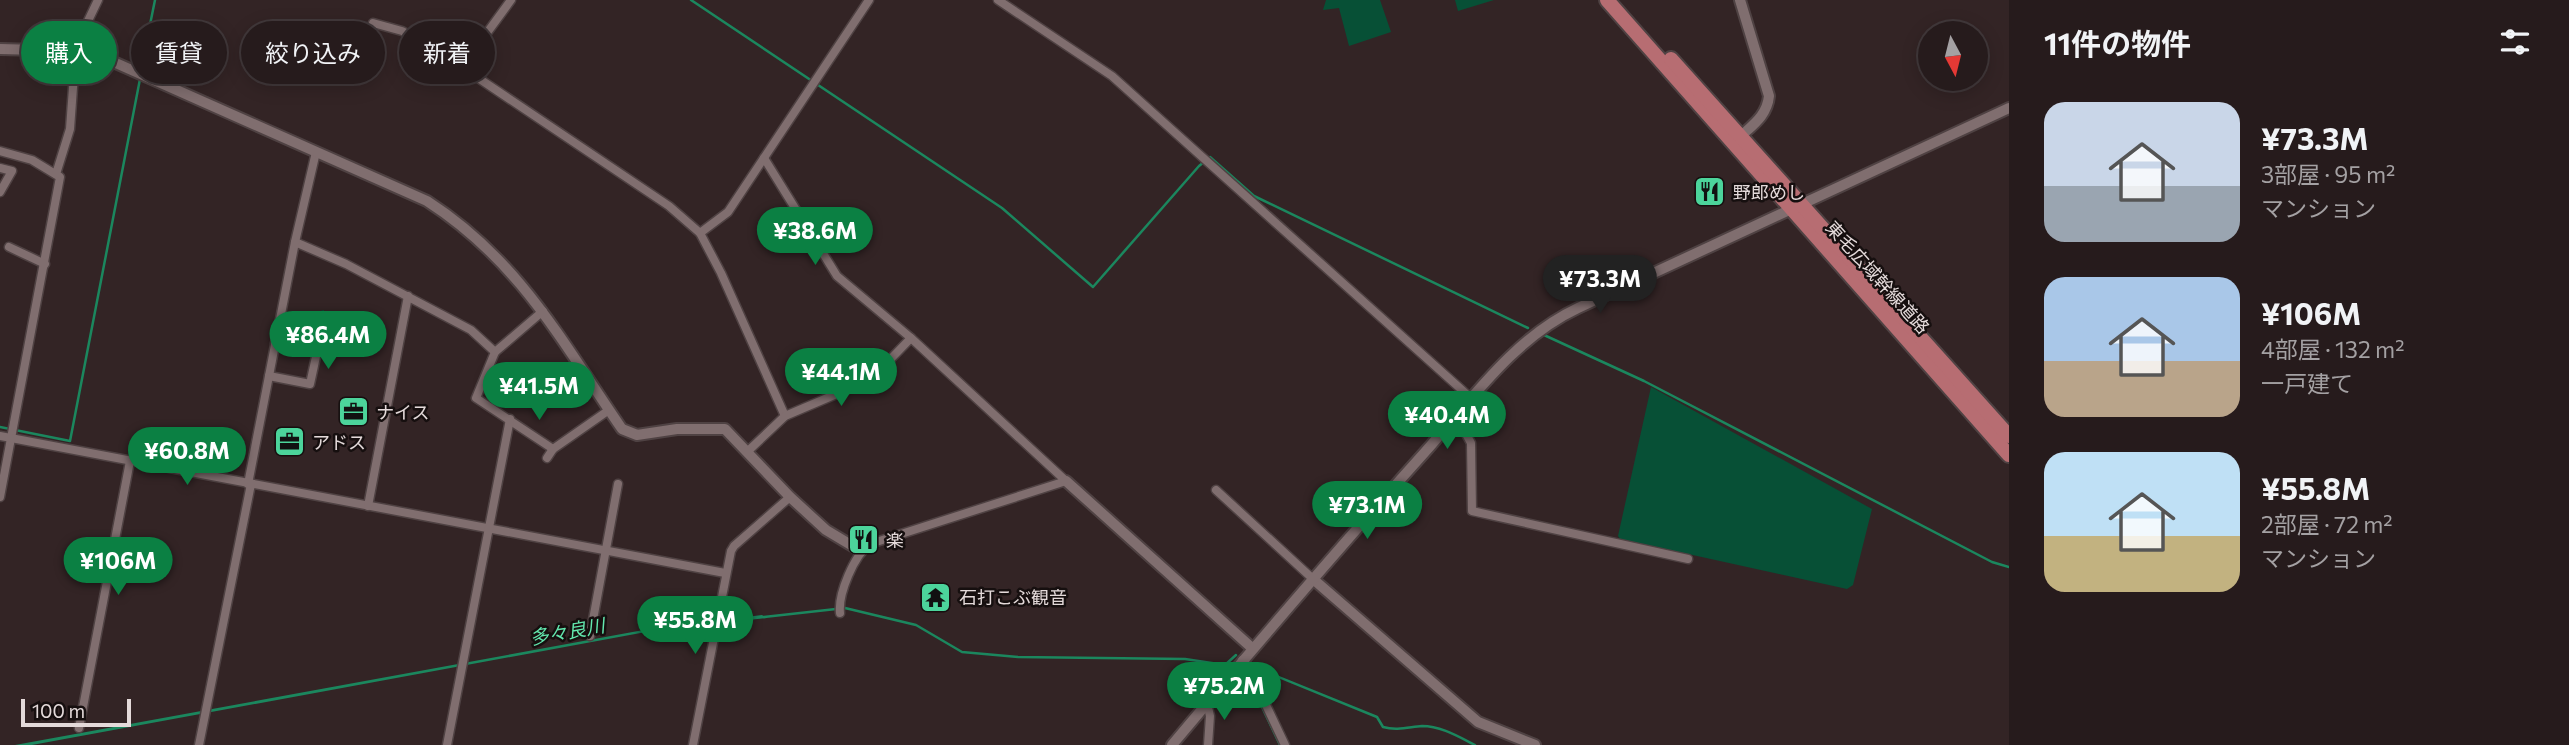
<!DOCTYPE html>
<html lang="ja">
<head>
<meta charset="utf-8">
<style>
  :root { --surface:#261b1c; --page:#2e2425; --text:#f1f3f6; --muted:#a4a1a3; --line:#42393b; --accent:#0b8043 }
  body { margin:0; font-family:Commissioner,"Noto Sans JP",sans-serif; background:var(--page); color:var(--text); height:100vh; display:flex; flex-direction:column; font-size:26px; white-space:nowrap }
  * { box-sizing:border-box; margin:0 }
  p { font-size:23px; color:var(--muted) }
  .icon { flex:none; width:38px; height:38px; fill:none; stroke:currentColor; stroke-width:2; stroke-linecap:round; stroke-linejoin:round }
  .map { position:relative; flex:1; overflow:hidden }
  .panel { display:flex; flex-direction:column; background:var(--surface); width:560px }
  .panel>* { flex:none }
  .top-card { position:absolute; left:21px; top:21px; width:665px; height:63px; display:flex; gap:14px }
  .needle { width:46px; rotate:173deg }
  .controls { position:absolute; left:1918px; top:21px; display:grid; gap:14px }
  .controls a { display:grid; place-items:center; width:70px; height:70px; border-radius:50%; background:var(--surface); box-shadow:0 4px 18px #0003,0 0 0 2px var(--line); font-size:35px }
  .scale { position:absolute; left:21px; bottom:18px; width:110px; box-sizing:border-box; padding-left:7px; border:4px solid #e4dada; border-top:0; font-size:19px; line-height:24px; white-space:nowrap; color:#e4dada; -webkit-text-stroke:5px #160f0f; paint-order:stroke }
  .price { position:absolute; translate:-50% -60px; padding:0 16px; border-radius:24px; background:var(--accent); color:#fff; font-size:23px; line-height:46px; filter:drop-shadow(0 2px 4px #0008) }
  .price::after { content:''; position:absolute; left:50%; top:42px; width:21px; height:16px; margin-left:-10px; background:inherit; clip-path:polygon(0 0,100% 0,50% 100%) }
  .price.on { background:#222; color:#fff }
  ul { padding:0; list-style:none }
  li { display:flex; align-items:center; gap:21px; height:175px; padding:0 35px }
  li span { display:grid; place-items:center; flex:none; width:196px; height:140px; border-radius:21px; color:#555 }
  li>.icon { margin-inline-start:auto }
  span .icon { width:84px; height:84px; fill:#fffc; stroke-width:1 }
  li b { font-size:30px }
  h2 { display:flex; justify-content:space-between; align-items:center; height:84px; padding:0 35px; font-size:30px }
  .chip { padding:0 24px; border-radius:32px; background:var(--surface); box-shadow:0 4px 18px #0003,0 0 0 2px var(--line); font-size:24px; line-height:63px }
  .chip.on { background:var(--accent); color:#fff }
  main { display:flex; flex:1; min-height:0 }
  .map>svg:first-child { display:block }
</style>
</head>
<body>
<main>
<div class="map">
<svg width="2009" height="745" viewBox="0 0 2009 745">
  <rect width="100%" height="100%" fill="#332425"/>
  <g fill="#075036">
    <polygon points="1326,0 1380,0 1391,32 1349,46 1339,8 1323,10"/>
    <polygon points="1455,0 1494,0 1458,11"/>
    <polygon points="324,310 325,338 279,329 283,321"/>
    <polygon points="1651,387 1872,509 1853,585 1847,589 1620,539 1618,536"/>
  </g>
  <polygon fill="#1b875e" points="762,615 767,618 646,632 32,745 15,745 649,629"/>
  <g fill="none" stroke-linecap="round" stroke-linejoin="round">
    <g stroke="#1b875e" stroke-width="2.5">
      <polyline points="691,0 1002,208 1093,287 1199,166 1210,157 1254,196 1528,328"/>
      <polyline points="141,69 155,0"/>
      <polyline points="1544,335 1644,381 1992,562 2009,567"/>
      <polyline points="0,427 70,441 140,79"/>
      <polyline points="764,617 845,608 916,625 962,652 1018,657 1185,659 1225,665 1236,655"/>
      <path d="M 1254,667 L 1377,717 L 1383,727 C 1397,731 1409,727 1422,726 C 1441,726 1459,737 1475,745"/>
      <polyline points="1244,669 1280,745"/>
    </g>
    <defs>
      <g id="minor">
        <polyline points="998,0 1112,76 1472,399"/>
        <polyline points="373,23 402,31 435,49 669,206 700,233 721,273 785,416"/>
        <polyline points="462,67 511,0"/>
        <polyline points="0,151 32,160 60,177 0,497"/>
        <path d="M 764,158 L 837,276 L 911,338 L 1066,481 L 870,544 C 854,555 838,594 840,613"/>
        <polyline points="0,168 12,171 0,192"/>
        <polyline points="56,174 70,129 76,46 98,0"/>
        <polyline points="700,233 728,212 869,0"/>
        <polyline points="295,242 346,264 471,330 495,352 476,398 553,449"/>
        <polyline points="9,247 45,264"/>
        <polyline points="495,352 543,311"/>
        <polyline points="269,376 310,384 317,352 275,343"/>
        <polyline points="1456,416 1471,443 1472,511 1688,559"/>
        <polyline points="0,436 725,573"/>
        <polyline points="747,452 785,416 853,387 878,372 911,338"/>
        <polyline points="547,458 553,449 609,410"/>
        <polyline points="248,484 295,242 316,152"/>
        <polyline points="1216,490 1313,579"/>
        <polyline points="368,506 408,296"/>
        <polyline points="590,636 618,484"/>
        <polyline points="1242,660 1247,665 1285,745"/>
        <polyline points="1207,703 1210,716 1208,745"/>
        <polyline points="79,728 130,461"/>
        <polyline points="199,745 251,484"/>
        <polyline points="447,745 510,419"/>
        <polyline points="693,745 731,551 734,546 790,497"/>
      </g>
      <g id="tertiary">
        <path d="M 1740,0 L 1769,96 C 1767,115 1754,124 1741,136"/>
        <path d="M 0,49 L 76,51 L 100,56 L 427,201 C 520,261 562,342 622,429 L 637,435 L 677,429 L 725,429 L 790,497 L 826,530 L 861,551"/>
        <polyline points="1066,481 1252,648"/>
        <polyline points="1313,579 1478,722 1535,745"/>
        <path d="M 1172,745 C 1255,646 1339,548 1425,452 C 1471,400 1514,338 1578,308 L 2009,108"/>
      </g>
      <g id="trunk">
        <polyline points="1607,0 2009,455"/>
        <polyline points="1671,59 2009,436"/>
      </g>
    </defs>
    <use href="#minor" stroke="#4f4243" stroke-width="11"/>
    <use href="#tertiary" stroke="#4f4243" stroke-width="14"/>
    <use href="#trunk" stroke="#4f4243" stroke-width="18"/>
    <use href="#minor" stroke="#806e6f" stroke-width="8"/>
    <use href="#tertiary" stroke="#806e6f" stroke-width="10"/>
    <use href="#trunk" stroke="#b76d72" stroke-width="14"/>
  </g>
  <defs>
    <symbol id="restaurant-square" viewBox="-11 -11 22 22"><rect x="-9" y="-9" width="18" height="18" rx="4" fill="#4cd49b" stroke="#160f0f"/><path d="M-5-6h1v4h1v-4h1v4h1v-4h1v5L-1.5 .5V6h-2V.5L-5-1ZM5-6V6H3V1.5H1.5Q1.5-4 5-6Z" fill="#111"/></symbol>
    <symbol id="office-square" viewBox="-11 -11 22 22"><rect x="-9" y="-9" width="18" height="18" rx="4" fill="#4cd49b" stroke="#160f0f"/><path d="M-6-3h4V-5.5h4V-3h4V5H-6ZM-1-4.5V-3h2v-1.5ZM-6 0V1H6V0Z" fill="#111"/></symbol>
    <symbol id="temple-square" viewBox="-11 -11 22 22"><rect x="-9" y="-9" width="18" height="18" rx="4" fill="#4cd49b" stroke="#160f0f"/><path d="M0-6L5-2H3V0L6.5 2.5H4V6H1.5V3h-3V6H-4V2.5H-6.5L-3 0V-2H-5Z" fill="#111"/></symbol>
  </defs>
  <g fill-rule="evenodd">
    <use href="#restaurant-square" x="1692" y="174" width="35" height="35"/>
    <use href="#office-square" x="336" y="394" width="35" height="35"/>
    <use href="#office-square" x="272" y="424" width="35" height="35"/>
    <use href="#restaurant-square" x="846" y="522" width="35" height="35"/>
    <use href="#temple-square" x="918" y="580" width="35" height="35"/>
  </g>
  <g text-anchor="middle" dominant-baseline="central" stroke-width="5" stroke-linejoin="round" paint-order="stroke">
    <g font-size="18" fill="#e4dada" stroke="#160f0f" text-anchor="start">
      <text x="1733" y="192">野郎めし</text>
      <text x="376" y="412">ナイス</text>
      <text x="312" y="442">アドス</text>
      <text x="886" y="540">楽</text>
      <text x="959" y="597">石打こぶ観音</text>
    </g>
    <g font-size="18" fill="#e4dada" stroke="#160f0f">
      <text transform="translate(1878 277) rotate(48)">東毛広域幹線道路</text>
    </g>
    <g font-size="19" font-style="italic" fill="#63e7ae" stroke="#160f0f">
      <text transform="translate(567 631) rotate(-10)">多々良川</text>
    </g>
  </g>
</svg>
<div class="controls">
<a><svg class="needle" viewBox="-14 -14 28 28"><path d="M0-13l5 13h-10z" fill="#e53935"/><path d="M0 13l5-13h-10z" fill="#a4a1a3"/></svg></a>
</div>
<div class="scale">100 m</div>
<b class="price" style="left:815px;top:267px">¥38.6M</b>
<b class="price on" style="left:1600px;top:315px">¥73.3M</b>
<b class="price" style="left:328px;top:371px">¥86.4M</b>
<b class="price" style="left:841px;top:408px">¥44.1M</b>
<b class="price" style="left:539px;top:422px">¥41.5M</b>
<b class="price" style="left:1447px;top:451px">¥40.4M</b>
<b class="price" style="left:187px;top:487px">¥60.8M</b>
<b class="price" style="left:1367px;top:541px">¥73.1M</b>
<b class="price" style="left:118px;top:597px">¥106M</b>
<b class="price" style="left:695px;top:656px">¥55.8M</b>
<b class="price" style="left:1224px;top:722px">¥75.2M</b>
<div class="top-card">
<a class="chip on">購入</a>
<a class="chip">賃貸</a>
<a class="chip">絞り込み</a>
<a class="chip">新着</a>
</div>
</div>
<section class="panel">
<h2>11件の物件<svg class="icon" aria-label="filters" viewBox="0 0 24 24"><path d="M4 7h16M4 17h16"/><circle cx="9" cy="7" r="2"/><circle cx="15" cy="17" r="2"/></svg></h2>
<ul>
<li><span style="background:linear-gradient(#c9d6e8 60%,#9aa5b1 0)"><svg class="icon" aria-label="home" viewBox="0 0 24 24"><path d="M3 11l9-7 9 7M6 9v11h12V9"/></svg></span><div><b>¥73.3M</b><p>3部屋 · 95 m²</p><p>マンション</p></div></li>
<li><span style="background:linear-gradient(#a9c7e8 60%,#b9a48a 0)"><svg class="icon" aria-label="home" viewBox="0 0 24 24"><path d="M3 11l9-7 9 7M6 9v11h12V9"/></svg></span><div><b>¥106M</b><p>4部屋 · 132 m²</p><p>一戸建て</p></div></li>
<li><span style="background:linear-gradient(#bfe0f5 60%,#c2b280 0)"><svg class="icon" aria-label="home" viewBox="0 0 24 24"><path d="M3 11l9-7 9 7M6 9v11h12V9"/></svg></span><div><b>¥55.8M</b><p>2部屋 · 72 m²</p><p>マンション</p></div></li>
</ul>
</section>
</main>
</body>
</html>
